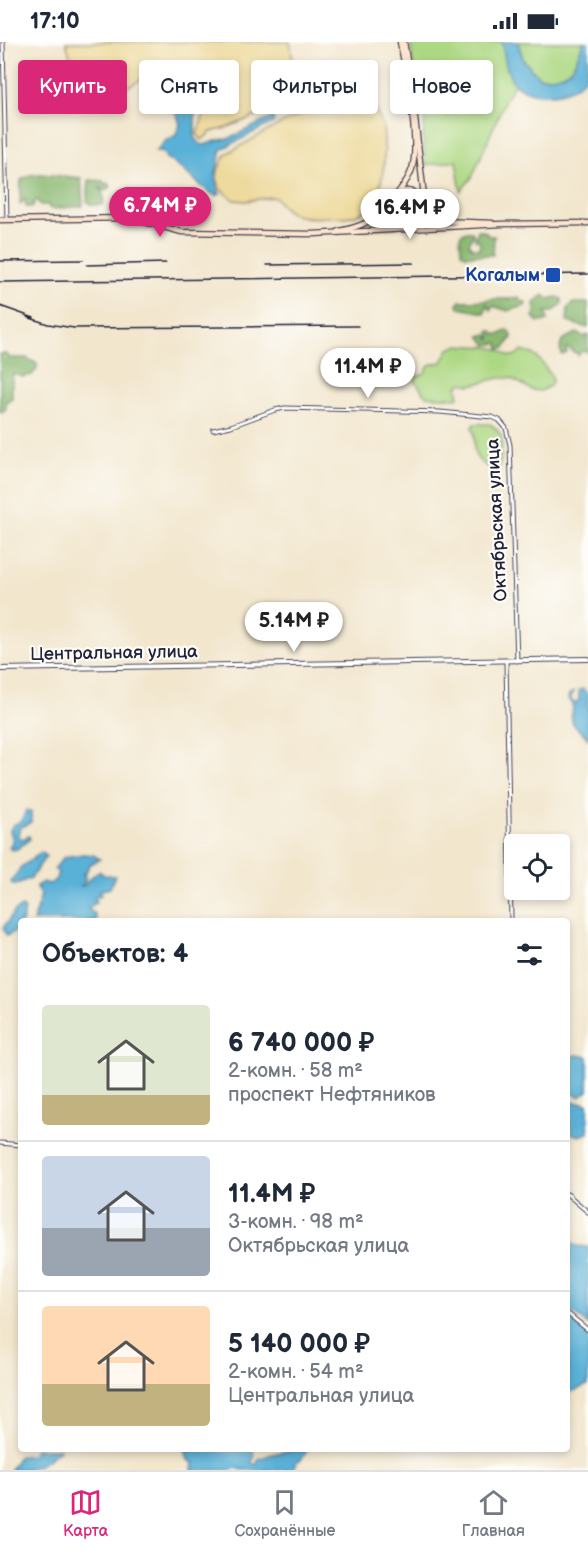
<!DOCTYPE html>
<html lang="ru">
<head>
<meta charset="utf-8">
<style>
  :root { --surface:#fff; --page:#f2f2f3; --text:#1f2937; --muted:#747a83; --line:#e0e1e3; --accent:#db2777 }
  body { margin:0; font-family:"Balsamiq Sans",sans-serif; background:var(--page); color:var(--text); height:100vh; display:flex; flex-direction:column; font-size:22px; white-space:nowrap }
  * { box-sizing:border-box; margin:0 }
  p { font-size:20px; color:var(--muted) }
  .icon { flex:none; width:33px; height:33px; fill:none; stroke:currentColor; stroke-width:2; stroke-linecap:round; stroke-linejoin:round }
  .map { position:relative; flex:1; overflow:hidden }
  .drawer { position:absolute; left:18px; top:876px; width:552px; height:534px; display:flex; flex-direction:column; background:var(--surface); border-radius:6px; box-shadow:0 3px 9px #0003 }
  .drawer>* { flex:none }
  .banner { position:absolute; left:18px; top:18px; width:552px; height:54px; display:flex; gap:12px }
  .tools { position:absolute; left:504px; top:792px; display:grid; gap:12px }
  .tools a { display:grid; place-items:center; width:66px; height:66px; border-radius:6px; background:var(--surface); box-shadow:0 3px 9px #0003; font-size:30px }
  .price { position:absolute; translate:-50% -51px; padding:0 14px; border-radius:21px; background:#fff; color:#222; font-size:20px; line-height:39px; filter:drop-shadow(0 2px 3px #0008) }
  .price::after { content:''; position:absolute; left:50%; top:36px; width:18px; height:14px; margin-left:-9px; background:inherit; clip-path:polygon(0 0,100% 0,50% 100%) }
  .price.active { background:var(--accent); color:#fff }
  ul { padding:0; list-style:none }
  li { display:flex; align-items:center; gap:18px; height:150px; padding:0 24px }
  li+li { border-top:2px solid var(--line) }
  li span { display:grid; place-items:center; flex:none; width:168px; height:120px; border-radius:6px; color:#555 }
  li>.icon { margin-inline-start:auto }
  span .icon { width:72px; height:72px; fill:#fffc; stroke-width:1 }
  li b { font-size:26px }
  h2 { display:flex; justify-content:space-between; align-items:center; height:72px; padding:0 24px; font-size:26px }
  .chip { padding:0 21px; border-radius:6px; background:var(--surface); box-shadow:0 3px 9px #0003; font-size:21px; line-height:54px }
  .chip.active { background:var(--accent); color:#fff }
  .status { display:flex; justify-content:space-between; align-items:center; height:42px; padding:0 30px; background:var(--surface); direction:ltr }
  .status svg { height:16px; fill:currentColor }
  .menu { display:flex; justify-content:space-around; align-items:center; height:84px; border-top:2px solid var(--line); background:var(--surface); font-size:16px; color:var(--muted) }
  .menu a { display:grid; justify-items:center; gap:3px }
  .menu .active { color:var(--accent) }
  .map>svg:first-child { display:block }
</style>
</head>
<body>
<div class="status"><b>17:10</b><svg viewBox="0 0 49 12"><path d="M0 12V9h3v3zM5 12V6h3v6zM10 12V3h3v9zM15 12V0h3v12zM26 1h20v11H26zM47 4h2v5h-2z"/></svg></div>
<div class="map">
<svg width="588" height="1428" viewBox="0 0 588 1428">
  <rect width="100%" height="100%" fill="#fdfcf7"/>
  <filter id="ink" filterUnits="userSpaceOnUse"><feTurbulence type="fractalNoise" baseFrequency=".0167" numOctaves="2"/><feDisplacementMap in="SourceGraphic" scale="12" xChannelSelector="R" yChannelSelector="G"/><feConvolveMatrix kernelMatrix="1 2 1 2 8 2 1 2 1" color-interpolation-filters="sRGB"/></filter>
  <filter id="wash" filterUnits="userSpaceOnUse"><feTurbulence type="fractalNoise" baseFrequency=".008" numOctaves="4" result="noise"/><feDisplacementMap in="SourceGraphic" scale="24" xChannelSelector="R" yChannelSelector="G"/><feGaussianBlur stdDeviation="1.35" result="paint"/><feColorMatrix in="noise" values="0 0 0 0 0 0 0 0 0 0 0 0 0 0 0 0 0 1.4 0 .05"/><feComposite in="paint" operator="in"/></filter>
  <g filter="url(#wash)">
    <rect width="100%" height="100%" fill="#f2e6cd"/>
    <g fill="#add883" stroke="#687d5f" stroke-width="1.5">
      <polygon points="410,0 502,0 507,25 515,41 506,56 472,135 461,149 456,119 426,123 423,96 425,77 420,64"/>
      <path d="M 518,0 L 583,0 C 574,27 569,37 539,35 L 530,27 L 530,24 C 521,18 520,10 518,0 Z"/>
      <circle cx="408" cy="167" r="12"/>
      <polygon points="387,170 390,178 397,185 364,187"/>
      <path d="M 459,303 C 476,306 495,301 509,314 L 514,314 L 521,309 L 533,312 L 540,318 L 552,335 L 552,340 L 550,344 L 541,349 L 532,348 L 511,336 L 499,336 L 471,343 L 461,341 L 457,345 L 459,355 L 456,356 L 427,354 C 420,350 421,344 415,340 L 416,335 L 425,331 L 429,323 L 442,320 L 449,307 Z"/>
      <path d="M 474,382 L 490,382 C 505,391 502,401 501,416 C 500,422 501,425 497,430 C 492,429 489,427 485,423 C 466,410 479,400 472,385 Z"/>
    </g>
    <g fill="#8ab871" stroke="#566d56" stroke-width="1.5">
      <polygon points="40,132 81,136 83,164 52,167 49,166 48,163 40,163 37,158 34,160 33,165 26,165 25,157 20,162 21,138 30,133"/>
      <polygon points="89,138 103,139 104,142 108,141 111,145 104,149 99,144 104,155 103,163 91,163 87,159"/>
      <polygon points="478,188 486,190 488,194 494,194 493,213 465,213 461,210 460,194 464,190 472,190 474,194 471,196 469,202 472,206 479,207 480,199 475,198"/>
      <polygon points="544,253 548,257 557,255 562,257 562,262 553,270 546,270 548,279 538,280 533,275 535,270 534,261"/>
      <path d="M 517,255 L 520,256 L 519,259 L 526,260 L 525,264 L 508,269 L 493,264 L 491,268 L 487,262 L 485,271 L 460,266 L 458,262 L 460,259 C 472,259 484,259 493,257 C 501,256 509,259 517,255 Z"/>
      <polygon points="573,261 588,261 588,286 567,280 568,266"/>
      <polygon points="508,288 511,291 512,295 505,306 499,307 498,301 487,303 480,294 486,292 491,298 489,289 493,289 494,292 501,292"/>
      <path d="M 577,291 L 584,295 L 588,293 L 588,310 L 582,309 L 578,313 L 577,311 L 572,310 L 571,307 L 566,306 L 567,311 L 562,313 C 556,300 566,295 577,291 Z"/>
      <polygon points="0,312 7,312 10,316 27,316 37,322 37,327 32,333 22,335 14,332 12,335 12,356 7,359 5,369 0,370"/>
    </g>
    <g fill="#eeda9e" stroke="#887e6c" stroke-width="1.5">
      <polygon points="66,0 290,0 296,42 285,49 261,72 226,86 211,90 202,98 197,92 204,72 199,58 206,47 204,43 184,33 171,35 151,32 127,45 114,62 92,65 89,64 87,48 70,14"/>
      <path d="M 376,37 C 377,46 372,55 374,64 C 376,72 382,78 383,86 C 386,110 386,159 361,171 C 350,177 336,174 324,175 C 304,177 287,174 276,156 L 271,155 L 246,159 L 234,158 L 220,147 L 217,136 L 218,128 L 226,112 L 280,82 L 307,70 L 309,64 L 302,57 Z"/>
    </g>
    <g fill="#5ab1d7" stroke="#3e6a89" stroke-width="1.5">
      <path d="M 502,0 L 518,0 L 524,20 L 530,24 L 530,27 L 535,30 L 539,35 C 569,37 574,27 583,0 L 588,0 C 588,9 588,25 586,33 C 575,55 531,59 514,41 C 506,31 504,12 502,0 Z"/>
      <path d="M 156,35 L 179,41 L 192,50 L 195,67 L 195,97 L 200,102 L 204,103 L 219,98 L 228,97 L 273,75 L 274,80 L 222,107 C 218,123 212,137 220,152 L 216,154 C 197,144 184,125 166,116 L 162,109 L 156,109 L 166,98 L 175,94 L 180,83 L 177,72 C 167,66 169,61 171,51 L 160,43 Z"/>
      <path d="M 583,647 L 588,653 L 588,697 C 577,682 568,687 573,665 L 568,656 L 569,652 L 574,650 L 570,656 L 575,662 L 579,657 L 579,648 Z"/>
      <polygon points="26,768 31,770 31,780 20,786 18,794 21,797 29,794 30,797 17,807 11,808 9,805 13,799 10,788 13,783 22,779"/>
      <polygon points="42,810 46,814 31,836 14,843 11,840 21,825"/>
      <polygon points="83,812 93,813 100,817 89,823 86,831 82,832 85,834 85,839 81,844 84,844 89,837 99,829 104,833 115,834 110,846 98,849 101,853 95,856 96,860 88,867 95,872 96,879 33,879 41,853 36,844 43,840 50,842 56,837 58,830 54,827 64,815"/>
      <polygon points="22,865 25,868 22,878 24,879 21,879 21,886 7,894 3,886 15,869"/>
      <polygon points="577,1013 588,1015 588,1049 579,1055 567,1048 567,1015"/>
      <polygon points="567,1059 588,1062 588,1091 579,1094 572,1092 571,1086 567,1085"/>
      <polygon points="567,1196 576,1204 588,1205 588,1283 567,1266"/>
      <path d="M 567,1274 L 588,1292 L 588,1343 C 580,1345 576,1350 567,1350 Z"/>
      <path d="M 35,1407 L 60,1407 C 45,1423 33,1428 10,1428 L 19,1414 L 32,1413 Z"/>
      <path d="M 185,1407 L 253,1407 L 254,1417 L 252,1418 L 252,1421 L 257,1423 L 258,1417 C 272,1411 292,1407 308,1407 L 301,1418 L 296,1420 L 293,1428 L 243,1428 L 236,1426 L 231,1428 L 192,1428 L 193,1421 L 188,1418 Z"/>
    </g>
  </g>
  <g filter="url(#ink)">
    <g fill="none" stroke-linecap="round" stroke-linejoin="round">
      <defs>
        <g id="minor">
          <polyline points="3,0 7,178"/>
          <polyline points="213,388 231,384 275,368 285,366 440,370 492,375 499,378 506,386 510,403 517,619"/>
          <polyline points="506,619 511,879"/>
          <polyline points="0,1101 21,1103"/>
          <polyline points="567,1152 588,1170"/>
          <polyline points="567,1271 588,1288"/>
        </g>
        <polyline id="tertiary" points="0,627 588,617"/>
        <g id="secondary">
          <polyline points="404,0 412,50 425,163"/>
          <circle cx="407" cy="167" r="18"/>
          <path d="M 397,152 C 403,144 409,137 412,127 C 420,101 406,29 400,0"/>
          <polyline points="426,167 431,175 439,179 492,181"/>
          <polyline points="0,178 130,176 182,190 313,192 501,182 588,181"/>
          <path d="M 339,189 C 360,185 375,179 388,162"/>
        </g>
      </defs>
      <use href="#minor" stroke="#413f51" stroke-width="5"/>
      <use href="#tertiary" stroke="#413f51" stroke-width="6"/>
      <use href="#secondary" stroke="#413f51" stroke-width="7"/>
      <use href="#minor" stroke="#fff" stroke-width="3"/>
      <use href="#tertiary" stroke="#fff" stroke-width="4"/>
      <use href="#secondary" stroke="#fce5cf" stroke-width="4.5"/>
      <g stroke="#22223b" stroke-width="1.5">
        <polyline points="0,219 83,218"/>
        <polyline points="87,223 166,221"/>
        <polyline points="267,223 414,221"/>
        <polyline points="0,240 588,232"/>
        <polyline points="0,264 34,276"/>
        <polyline points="27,275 48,282 74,286 358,284"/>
      </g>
    </g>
  </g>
  <rect fill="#1a4fb4" stroke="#fdfcf7" stroke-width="2" x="545" y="225" width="16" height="16" rx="3"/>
  <g text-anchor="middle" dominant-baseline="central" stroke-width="4.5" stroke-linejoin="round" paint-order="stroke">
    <g font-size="18" font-weight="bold" fill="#164399" stroke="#fdfcf7" text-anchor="end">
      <text x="540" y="233">Когалым</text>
    </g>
    <g font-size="18" fill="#22223b" stroke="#fdfcf7">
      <text transform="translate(497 478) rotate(-93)">Октябрьская улица</text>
      <text transform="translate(114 611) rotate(-1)">Центральная улица</text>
    </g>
  </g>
</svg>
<div class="tools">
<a><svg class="icon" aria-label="locate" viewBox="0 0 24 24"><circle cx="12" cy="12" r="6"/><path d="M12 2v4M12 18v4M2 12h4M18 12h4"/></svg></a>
</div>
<b class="price active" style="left:160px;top:196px">6.74M ₽</b>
<b class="price" style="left:410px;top:198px">16.4M ₽</b>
<b class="price" style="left:368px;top:357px">11.4M ₽</b>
<b class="price" style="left:294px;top:611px">5.14M ₽</b>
<div class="banner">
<a class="chip active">Купить</a>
<a class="chip">Снять</a>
<a class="chip">Фильтры</a>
<a class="chip">Новое</a>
</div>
<section class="drawer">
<h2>Объектов: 4<svg class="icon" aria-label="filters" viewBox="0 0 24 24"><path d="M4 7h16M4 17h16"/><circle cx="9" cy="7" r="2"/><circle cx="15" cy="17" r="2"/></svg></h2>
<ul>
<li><span style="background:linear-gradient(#dfe7d0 75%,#c2b280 0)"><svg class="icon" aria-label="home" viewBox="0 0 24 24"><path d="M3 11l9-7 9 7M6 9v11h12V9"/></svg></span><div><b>6 740 000 ₽</b><p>2-комн. · 58 m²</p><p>проспект Нефтяников</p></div></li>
<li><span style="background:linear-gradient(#c9d6e8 60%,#9aa5b1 0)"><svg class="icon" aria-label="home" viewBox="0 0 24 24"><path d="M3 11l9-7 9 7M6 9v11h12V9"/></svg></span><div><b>11.4M ₽</b><p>3-комн. · 98 m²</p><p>Октябрьская улица</p></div></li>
<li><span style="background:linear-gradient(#ffd9b3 65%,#c2b280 0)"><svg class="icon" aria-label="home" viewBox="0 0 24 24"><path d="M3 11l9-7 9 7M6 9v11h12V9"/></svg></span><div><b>5 140 000 ₽</b><p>2-комн. · 54 m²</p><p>Центральная улица</p></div></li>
</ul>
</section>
</div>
<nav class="menu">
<a class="active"><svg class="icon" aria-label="map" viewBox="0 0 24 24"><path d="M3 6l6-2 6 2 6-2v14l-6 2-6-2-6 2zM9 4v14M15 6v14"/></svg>Карта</a>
<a><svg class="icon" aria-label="saved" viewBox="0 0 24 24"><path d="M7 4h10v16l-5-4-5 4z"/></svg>Сохранённые</a>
<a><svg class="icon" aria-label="home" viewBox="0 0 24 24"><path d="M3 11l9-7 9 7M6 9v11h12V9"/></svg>Главная</a>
</nav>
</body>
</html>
